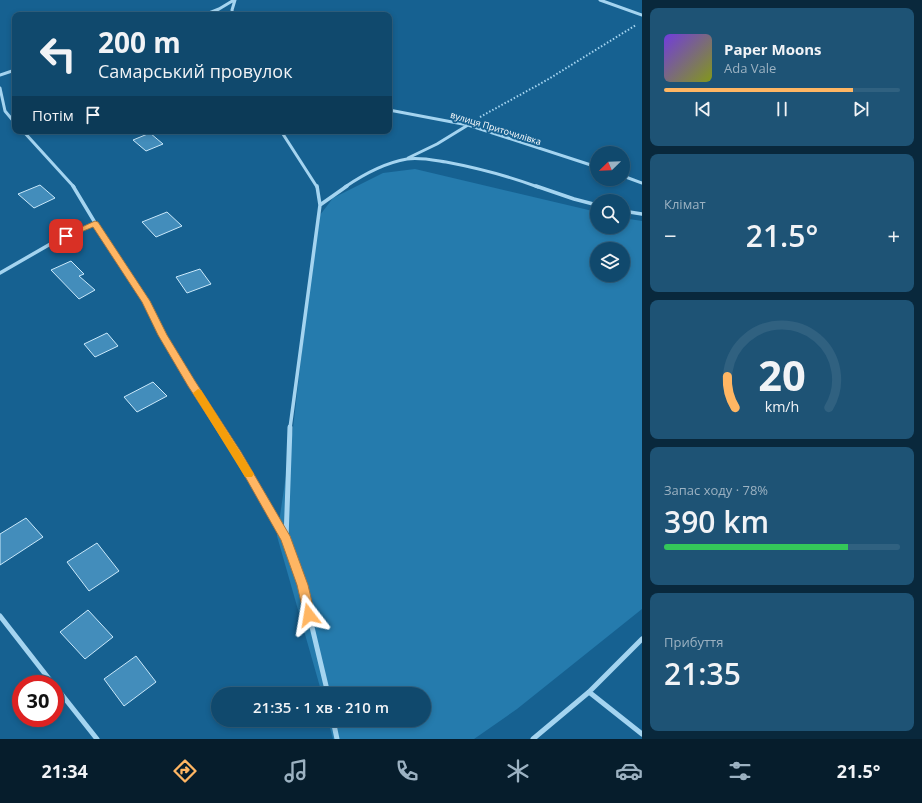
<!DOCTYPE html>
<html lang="uk">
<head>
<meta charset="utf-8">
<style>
  :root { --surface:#10496d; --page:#1e5375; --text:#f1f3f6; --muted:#9cb2c2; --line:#306180; --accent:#ffb663 }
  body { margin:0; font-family:"Open Sans",sans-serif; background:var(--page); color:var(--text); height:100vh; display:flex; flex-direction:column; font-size:15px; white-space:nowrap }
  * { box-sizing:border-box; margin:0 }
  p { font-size:13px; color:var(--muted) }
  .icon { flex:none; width:22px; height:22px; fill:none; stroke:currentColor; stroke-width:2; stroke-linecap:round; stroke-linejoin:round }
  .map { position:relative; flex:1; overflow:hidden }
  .sheet { display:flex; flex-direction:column; gap:8px; padding:8px; background:#09283c; width:280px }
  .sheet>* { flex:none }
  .hud { position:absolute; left:12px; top:12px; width:380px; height:122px; border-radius:8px; box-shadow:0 2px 6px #0003,0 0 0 1px var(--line); background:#10496d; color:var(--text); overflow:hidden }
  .needle { width:26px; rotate:247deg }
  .tools { position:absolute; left:590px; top:146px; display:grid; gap:8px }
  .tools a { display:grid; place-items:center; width:40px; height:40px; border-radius:50%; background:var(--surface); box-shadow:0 2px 6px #0003,0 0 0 1px var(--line); font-size:20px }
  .speed { position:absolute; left:12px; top:675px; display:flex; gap:8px; font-size:20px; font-weight:700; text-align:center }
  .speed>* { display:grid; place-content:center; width:52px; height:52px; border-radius:50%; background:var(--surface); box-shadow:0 2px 6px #0003,0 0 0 1px var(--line); line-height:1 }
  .speed .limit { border:6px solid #d22; background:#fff; color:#111 }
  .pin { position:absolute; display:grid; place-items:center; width:34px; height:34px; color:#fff; margin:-17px; border-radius:8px; box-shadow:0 2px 6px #0006 }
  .me { position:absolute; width:44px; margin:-22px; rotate:346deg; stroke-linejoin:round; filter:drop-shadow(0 0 3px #0008) }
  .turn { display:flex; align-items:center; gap:14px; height:84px; padding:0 20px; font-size:18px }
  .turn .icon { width:52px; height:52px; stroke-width:2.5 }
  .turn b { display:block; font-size:28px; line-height:34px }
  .then { display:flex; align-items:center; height:38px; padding:0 20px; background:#0003; gap:8px; font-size:15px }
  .big { font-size:30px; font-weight:600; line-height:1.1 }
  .sheet .widget { flex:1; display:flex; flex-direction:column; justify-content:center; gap:6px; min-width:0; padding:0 14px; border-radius:8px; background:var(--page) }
  .sheet .dial { align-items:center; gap:0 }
  .dial svg { height:104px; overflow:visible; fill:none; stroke:var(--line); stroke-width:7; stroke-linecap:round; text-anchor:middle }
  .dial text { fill:var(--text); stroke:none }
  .song { display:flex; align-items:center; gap:12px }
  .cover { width:48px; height:48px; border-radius:6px; background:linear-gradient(135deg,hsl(260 70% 55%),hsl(70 70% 35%)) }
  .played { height:4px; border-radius:2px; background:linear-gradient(90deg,var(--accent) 80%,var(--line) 80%) }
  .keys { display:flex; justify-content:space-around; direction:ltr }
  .heat { display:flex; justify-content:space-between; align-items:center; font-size:22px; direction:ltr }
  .charge { height:6px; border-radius:3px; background:linear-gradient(90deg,#34c759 78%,var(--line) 0) }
  .trip { position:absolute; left:211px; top:687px; width:220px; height:40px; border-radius:20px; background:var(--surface); box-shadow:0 2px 6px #0003,0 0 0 1px var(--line); font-weight:600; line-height:40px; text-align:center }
  .dock { display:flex; height:64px; justify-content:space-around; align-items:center; background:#061d2c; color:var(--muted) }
  .dock .icon { width:28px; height:28px }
  .dock .selected { color:var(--accent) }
  .dock b { font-size:18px; color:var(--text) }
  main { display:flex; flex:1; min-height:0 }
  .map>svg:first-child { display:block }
  .green { fill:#257bad; fill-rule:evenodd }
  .building { fill:#438dbb; stroke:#cae9fb }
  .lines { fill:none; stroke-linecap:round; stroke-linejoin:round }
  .path { stroke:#a4d4f0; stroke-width:2; stroke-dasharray:1.5 2; stroke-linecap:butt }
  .minor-far2 { stroke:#a4d4f0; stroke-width:3 }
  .minor-far1 { stroke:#a4d4f0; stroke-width:3.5 }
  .minor { stroke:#a4d4f0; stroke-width:5 }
  .route { fill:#ffb663; stroke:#a67640 }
  .slow { fill:#f59e0b }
  .labels { text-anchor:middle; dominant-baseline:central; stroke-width:4; stroke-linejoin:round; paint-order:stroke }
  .far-street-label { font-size:9px; fill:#fff; stroke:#166191 }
</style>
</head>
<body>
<main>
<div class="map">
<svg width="642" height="739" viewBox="0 0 642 739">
  <rect width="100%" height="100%" fill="#166191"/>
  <path class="green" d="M 415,169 L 597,212 L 597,227 L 623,227 L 623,218 L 642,221 L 642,609 L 517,709 L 474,739 L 333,739 L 328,720 L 424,720 L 424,694 L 322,694 L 277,536 L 293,428 L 312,264 L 320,215 L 333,198 L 383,173 ZM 597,249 L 623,249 L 623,275 L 597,275 Z"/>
  <path class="building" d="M 150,133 L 163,144 L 146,151 L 133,140 Z
    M 40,185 L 55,198 L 34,208 L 18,194 Z
    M 167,212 L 182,226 L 156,237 L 142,222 Z
    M 71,261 L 84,274 L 79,276 L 95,290 L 79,299 L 51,270 Z
    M 200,269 L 211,284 L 187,293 L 176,277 Z
    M 107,333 L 118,346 L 95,357 L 84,344 Z
    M 153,382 L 167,396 L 137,412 L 124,397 Z
    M 26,518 L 43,537 L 0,565 L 0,534 Z
    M 97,543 L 119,571 L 89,591 L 67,562 Z
    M 88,610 L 113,637 L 85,659 L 60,632 Z
    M 136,656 L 156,682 L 124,706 L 104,679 Z"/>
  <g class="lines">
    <path class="path" d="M 480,117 L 547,80 L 636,25"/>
    <path class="minor-far2" d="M 600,0 L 642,15
      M 204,15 L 219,9 L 234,0
      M 233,15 L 232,10 L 235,0
      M 0,75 L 15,70
      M 0,88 L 5,111 L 15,123
      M 389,110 L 468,125 L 597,167
      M 23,131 L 74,187
      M 281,131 L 317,187
      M 408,158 L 437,144 L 468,125
      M 623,176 L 642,183
      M 345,187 C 364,174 384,163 407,159 C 420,157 433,160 446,162 C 478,168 508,176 538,187"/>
    <path class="minor-far1" d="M 73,186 L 118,261 L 146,301 L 162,335 L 220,428
      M 317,186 L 320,205
      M 536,186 L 574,199 L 597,205
      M 623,211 L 642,214
      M 0,273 L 66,235 L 95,224
      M 290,428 L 320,205 L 347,186"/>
    <path class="minor" d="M 220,427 L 238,455 L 286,539 L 302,585 L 328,694
      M 286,539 L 290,427
      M 0,616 L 53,684
      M 55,686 L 97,739
      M 589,692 L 642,734
      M 333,720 L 337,739
      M 533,739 L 589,692 L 642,639"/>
  </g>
  <path class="route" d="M 95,221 L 98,222 L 150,301 L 167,335 L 195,381 L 241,452 L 290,536 L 308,585 L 315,615 L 313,618 L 309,620 L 305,618 L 304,615 L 297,585 L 281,540 L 234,457 L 188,386 L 158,335 L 142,302 L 93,227 L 69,237 L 64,237 L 62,236 Z"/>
  <path class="slow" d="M 198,389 L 201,390 L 252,471 L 254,474 L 252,477 L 245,477 L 193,393 Z"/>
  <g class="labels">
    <g class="far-street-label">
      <text transform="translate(496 128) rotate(17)">вулиця Приточилівка</text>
    </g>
  </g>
</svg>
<div class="tools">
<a><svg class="needle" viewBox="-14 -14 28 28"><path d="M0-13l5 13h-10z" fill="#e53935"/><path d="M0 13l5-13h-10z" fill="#9cb2c2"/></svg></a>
<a><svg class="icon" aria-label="search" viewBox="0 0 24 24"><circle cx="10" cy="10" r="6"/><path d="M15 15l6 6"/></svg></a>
<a><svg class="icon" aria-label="layers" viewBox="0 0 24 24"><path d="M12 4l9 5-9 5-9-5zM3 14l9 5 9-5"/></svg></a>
</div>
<div class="speed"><div class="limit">30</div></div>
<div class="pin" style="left:66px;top:236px;background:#d93025"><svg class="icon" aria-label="arrive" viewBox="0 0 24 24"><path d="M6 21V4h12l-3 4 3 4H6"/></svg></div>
<svg class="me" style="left:309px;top:615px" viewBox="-20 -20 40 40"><path d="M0-17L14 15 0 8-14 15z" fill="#ffb663" stroke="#fff" stroke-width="4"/></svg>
<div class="trip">21:35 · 1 хв · 210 m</div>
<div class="hud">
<div class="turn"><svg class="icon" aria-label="left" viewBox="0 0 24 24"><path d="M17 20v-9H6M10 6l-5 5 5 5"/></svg><div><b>200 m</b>Самарський провулок</div></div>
<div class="then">Потім<svg class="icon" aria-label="arrive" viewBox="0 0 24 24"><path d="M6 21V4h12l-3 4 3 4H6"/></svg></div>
</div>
</div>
<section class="sheet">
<div class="widget">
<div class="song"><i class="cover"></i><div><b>Paper Moons</b><p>Ada Vale</p></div></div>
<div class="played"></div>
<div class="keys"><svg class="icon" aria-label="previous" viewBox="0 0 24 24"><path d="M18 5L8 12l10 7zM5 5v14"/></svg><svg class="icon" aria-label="pause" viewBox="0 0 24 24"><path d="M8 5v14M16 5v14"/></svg><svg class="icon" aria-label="next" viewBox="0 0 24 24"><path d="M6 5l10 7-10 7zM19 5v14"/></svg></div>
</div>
<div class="widget"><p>Клімат</p>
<div class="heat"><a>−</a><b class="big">21.5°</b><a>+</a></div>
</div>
<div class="widget dial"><svg viewBox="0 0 100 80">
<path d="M14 69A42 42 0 1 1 86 69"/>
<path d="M14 69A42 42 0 0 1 8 45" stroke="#ffb663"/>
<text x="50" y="56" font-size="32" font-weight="700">20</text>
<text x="50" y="72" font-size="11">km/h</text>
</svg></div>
<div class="widget"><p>Запас ходу · 78%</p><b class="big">390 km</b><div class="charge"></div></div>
<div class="widget"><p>Прибуття</p><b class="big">21:35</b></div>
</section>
</main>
<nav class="dock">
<b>21:34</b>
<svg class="icon selected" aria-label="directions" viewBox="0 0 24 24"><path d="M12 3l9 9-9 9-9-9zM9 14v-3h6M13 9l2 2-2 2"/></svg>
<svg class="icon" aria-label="music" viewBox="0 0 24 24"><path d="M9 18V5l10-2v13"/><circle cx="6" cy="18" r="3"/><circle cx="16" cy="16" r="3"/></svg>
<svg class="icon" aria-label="phone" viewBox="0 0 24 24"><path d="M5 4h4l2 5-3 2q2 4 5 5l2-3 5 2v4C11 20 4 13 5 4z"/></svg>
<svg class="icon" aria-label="climate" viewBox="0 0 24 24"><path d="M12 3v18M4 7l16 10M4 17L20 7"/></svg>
<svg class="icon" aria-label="car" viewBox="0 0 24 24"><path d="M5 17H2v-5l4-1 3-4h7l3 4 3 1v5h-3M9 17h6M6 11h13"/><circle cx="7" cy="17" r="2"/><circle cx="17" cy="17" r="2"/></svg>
<svg class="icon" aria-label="filters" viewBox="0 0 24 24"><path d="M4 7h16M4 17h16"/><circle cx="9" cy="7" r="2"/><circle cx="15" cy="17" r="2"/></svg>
<b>21.5°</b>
</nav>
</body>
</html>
